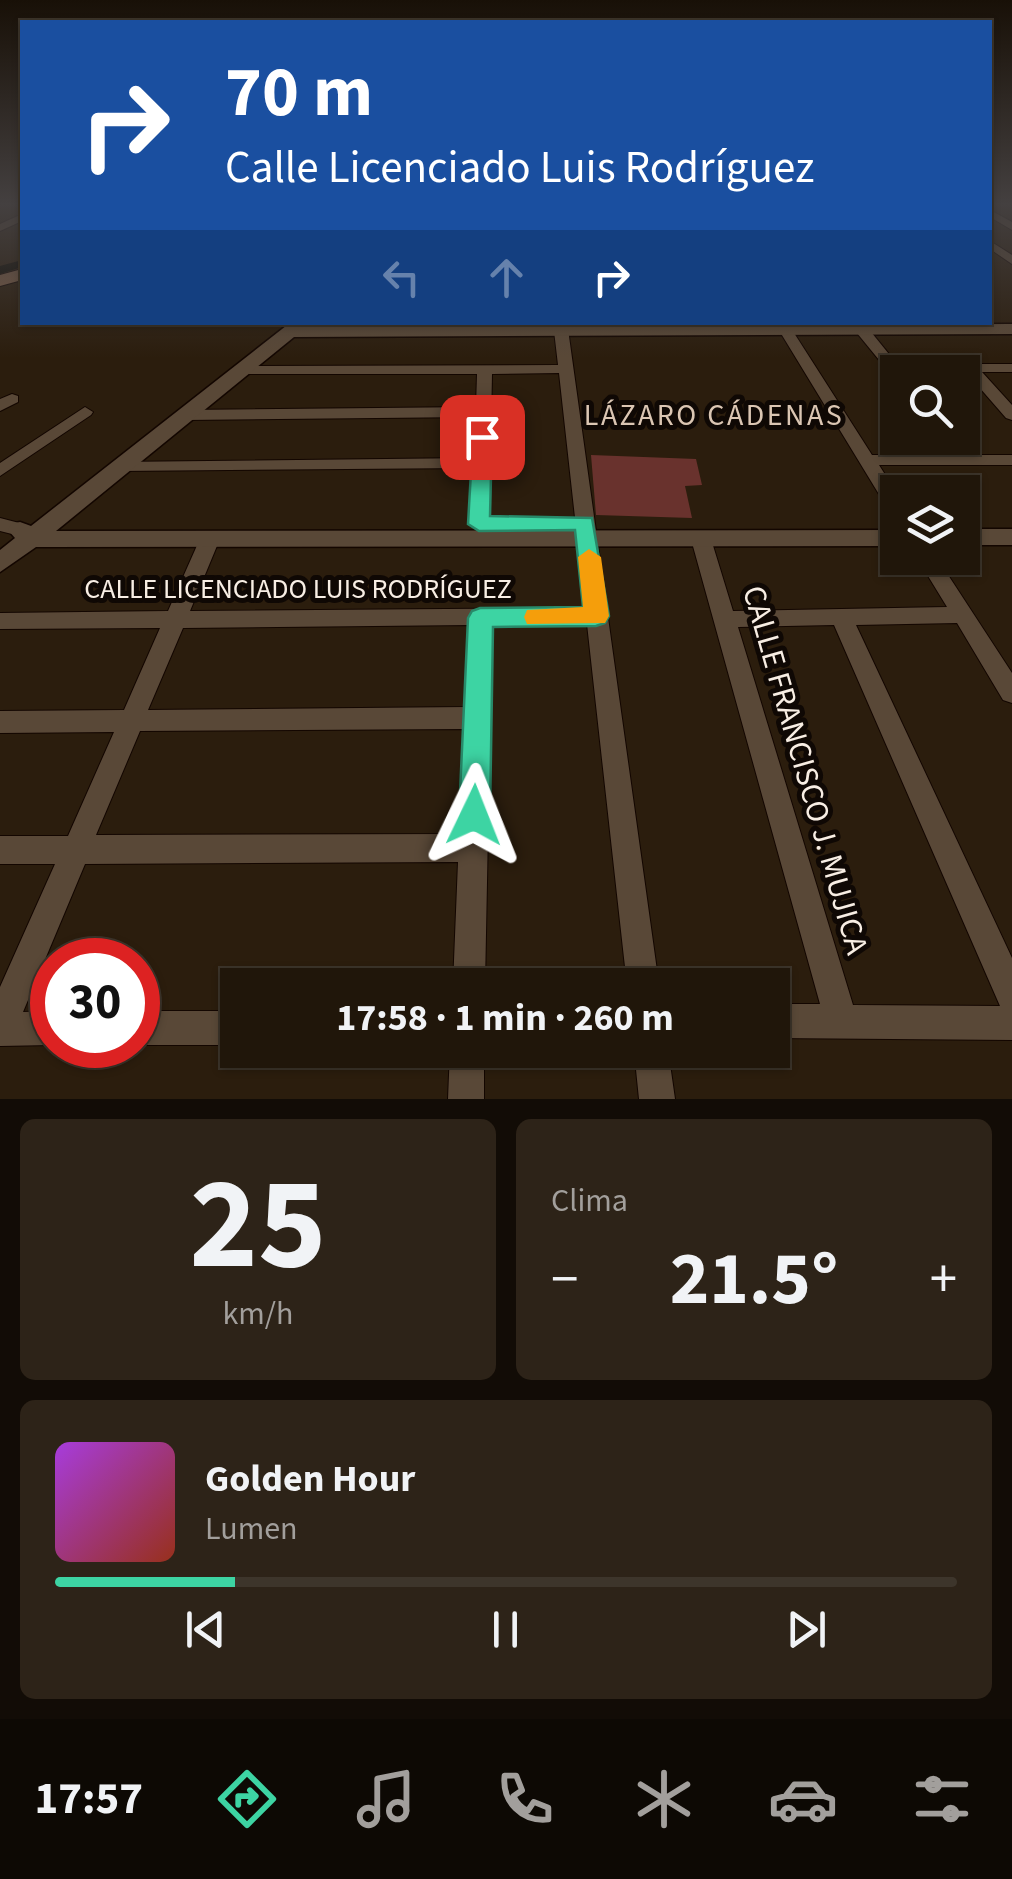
<!DOCTYPE html>
<html lang="es">
<head>
<meta charset="utf-8">
<style>
  :root { --surface:#20160a; --page:#2d2318; --text:#f1f3f6; --muted:#a29f9c; --line:#3d352b; --accent:#3dd4a3 }
  body { margin:0; font-family:"Source Sans 3",sans-serif; background:var(--page); color:var(--text); height:100vh; display:flex; flex-direction:column; font-size:38px; white-space:nowrap }
  * { box-sizing:border-box; margin:0 }
  p { font-size:32px; color:var(--muted) }
  .icon { flex:none; width:55px; height:55px; fill:none; stroke:currentColor; stroke-width:2; stroke-linecap:round; stroke-linejoin:round }
  .map { position:relative; height:1099px; overflow:hidden }
  .sheet { display:flex; flex-direction:column; gap:20px; padding:20px; background:#120c06; flex:1 }
  .sheet>* { flex:none }
  .hud { position:absolute; left:20px; top:20px; width:972px; height:305px; border-radius:0px; box-shadow:0 2px 8px #0004,0 0 0 2px var(--line); background:#1a4fa0; color:#fff; overflow:hidden }
  .controls { position:absolute; left:880px; top:355px; display:grid; gap:20px }
  .controls a { display:grid; place-items:center; width:100px; height:100px; border-radius:0px; background:var(--surface); box-shadow:0 2px 8px #0004,0 0 0 2px var(--line); font-size:50px }
  .speed { position:absolute; left:30px; top:938px; display:flex; gap:20px; font-size:50px; font-weight:700; text-align:center }
  .speed>* { display:grid; place-content:center; width:130px; height:130px; border-radius:50%; background:var(--surface); box-shadow:0 2px 8px #0004,0 0 0 2px var(--line); line-height:1 }
  .speed .limit { border:15px solid #d22; background:#fff; color:#111 }
  .pin { position:absolute; display:grid; place-items:center; width:85px; height:85px; color:#fff; margin:-42px; border-radius:20px; box-shadow:0 5px 15px #0006 }
  .me { position:absolute; width:110px; margin:-55px; rotate:2deg; stroke-linejoin:round; filter:drop-shadow(0 0 8px #0008) }
  .turn { display:flex; align-items:center; gap:35px; height:210px; padding:0 40px; font-size:45px }
  .turn .icon { width:130px; height:130px; stroke-width:2.5 }
  .turn b { display:block; font-size:70px; line-height:85px }
  .lanes { display:flex; align-items:center; height:95px; padding:0 40px; background:#0003; justify-content:center; gap:50px; direction:ltr }
  .lanes .off { opacity:.35 }
  .big { font-size:75px; font-weight:700; line-height:1.1 }
  .sheet .card { flex:1; display:flex; flex-direction:column; justify-content:center; gap:15px; min-width:0; padding:0 35px; border-radius:15px; background:var(--page) }
  .sheet .dial { align-items:center; gap:0 }
  .dial b { font-size:130px; line-height:1 }
  .song { display:flex; align-items:center; gap:30px }
  .cover { width:120px; height:120px; border-radius:15px; background:linear-gradient(135deg,hsl(280 70% 55%),hsl(10 70% 35%)) }
  .played { height:10px; border-radius:5px; background:linear-gradient(90deg,var(--accent) 20%,var(--line) 20%) }
  .keys { display:flex; justify-content:space-around; direction:ltr }
  .heat { display:flex; justify-content:space-between; align-items:center; font-size:55px; direction:ltr }
  .sheet .tiles { flex:1; display:grid; gap:20px; grid-template-columns:1fr 1fr }
  .card:last-child { grid-column:span 2 }
  .trip { position:absolute; left:220px; top:968px; width:570px; height:100px; border-radius:0px; background:var(--surface); box-shadow:0 2px 8px #0004,0 0 0 2px var(--line); font-weight:700; line-height:100px; text-align:center }
  .tab-bar { display:flex; height:160px; justify-content:space-around; align-items:center; background:#0d0904; color:var(--muted) }
  .tab-bar .icon { width:70px; height:70px }
  .tab-bar .on { color:var(--accent) }
  .tab-bar b { font-size:45px; color:var(--text) }
  .map>svg:first-child { display:block }
  .green { fill:#69322d }
  .lines { fill:none; stroke-linecap:round; stroke-linejoin:round }
  .canal { fill:#0a0800; fill-rule:evenodd }
  .minor-casing { stroke:#130600; stroke-width:2 }
  .tertiary-casing { stroke:#130600; stroke-width:3 }
  .secondary-casing { stroke:#130600; stroke-width:2 }
  .minor { fill:#594837; fill-rule:evenodd }
  .tertiary { fill:#594837; fill-rule:evenodd }
  .secondary { fill:#7a5b45; fill-rule:evenodd }
  .route { fill:#3dd4a3; stroke:#288a6a; stroke-width:2.5 }
  .slow { fill:#f59e0b }
  .labels { text-anchor:middle; dominant-baseline:central; stroke-width:10; stroke-linejoin:round; paint-order:stroke }
  .street-label { font-size:28px; fill:#f8eee4; stroke:#0f0804 }
  .neighbourhood-label { font-size:30px; letter-spacing:2.5px; fill:#dbc6b3; stroke:#0f0804 }
  .near-street-label { font-size:32px; fill:#f8eee4; stroke:#0f0804 }
</style>
</head>
<body>
<div class="map">
<svg width="1012" height="1099" viewBox="0 0 1012 1099">
  <rect width="100%" height="100%" fill="#2b1d0d"/>
  <path class="green" d="M 591,455 L 696,459 L 702,485 L 685,486 L 692,518 L 596,515 Z"/>
  <g class="lines">
    <path class="canal" d="M 22,260 L 22,267 L 0,274 L 0,266 Z"/>
    <g class="minor-casing">
      <path id="minor" d="M 990,210 L 1012,222 L 1012,230 L 990,217 Z
        M 22,214 L 22,221 L 0,231 L 0,224 Z
        M 990,241 L 1012,255 L 1012,264 L 990,249 Z
        M 553,322 L 567,322 L 659,985 L 627,985 L 587,624 L 492,625 L 485,985 L 453,985 L 458,862 L 85,864 L 23,1012 L 52,1011 L 52,1045 L 0,1046 L 0,987 L 55,864 L 0,864 L 0,836 L 68,836 L 114,732 L 0,733 L 0,711 L 124,710 L 160,628 L 0,629 L 0,613 L 168,611 L 199,541 L 209,534 L 219,541 L 190,611 L 585,608 L 559,373 L 492,374 L 489,524 L 479,530 L 469,524 L 472,468 L 121,471 L 112,466 L 115,462 L 473,458 L 475,417 L 185,420 L 177,415 L 185,410 L 476,407 L 477,374 L 242,374 L 235,370 L 242,366 L 558,365 ZM 470,625 L 466,707 L 148,710 L 183,628 ZM 465,729 L 460,834 L 96,835 L 140,731 Z
        M 774,322 L 787,322 L 872,455 L 952,455 L 939,438 L 955,438 L 970,455 L 1012,455 L 1012,465 L 879,465 L 898,495 L 898,516 L 891,514 Z
        M 857,327 L 867,327 L 897,364 L 1012,364 L 1012,372 L 982,372 L 1012,405 L 1012,420 L 1006,418 L 966,372 L 898,372 L 898,378 L 893,377 L 857,333 Z
        M 12,394 L 18,396 L 18,402 L 0,411 L 0,399 Z
        M 85,407 L 93,412 L 91,415 L 0,476 L 0,463 Z
        M 0,518 L 27,525 L 30,530 L 20,536 L 0,531 Z
        M 701,532 L 711,539 L 733,611 L 947,607 L 917,558 L 937,558 L 1012,673 L 1012,703 L 1003,700 L 957,623 L 856,625 L 1012,958 L 1012,1040 L 772,1038 L 772,1004 L 820,1004 L 691,539 ZM 834,625 L 1000,1006 L 853,1005 L 738,627 Z
        M 138,1011 L 238,1011 L 238,1045 L 138,1045 Z
        M 450,1050 L 484,1050 L 484,1099 L 448,1099 Z
        M 634,1050 L 668,1050 L 675,1099 L 639,1099 Z"/>
    </g>
    <g class="tertiary-casing">
      <path id="tertiary" d="M 291,322 L 309,322 L 307,327 L 1012,324 L 1012,334 L 294,337 L 56,531 L 898,530 L 898,546 L 36,547 L 0,572 L 0,550 L 15,538 L 8,530 L 11,524 L 20,522 L 31,526 Z
        M 962,529 L 1012,529 L 1012,545 L 962,545 Z"/>
    </g>
    <g class="secondary-casing">
      <path id="secondary" d="M 22,269 L 22,280 L 0,286 L 0,275 Z"/>
    </g>
    <use href="#minor" class="minor"/>
    <use href="#tertiary" class="tertiary"/>
    <use href="#secondary" class="secondary"/>
  </g>
  <linearGradient id="sky" x2="0" y2="1"><stop stop-color="#181007"/><stop offset="0.57" stop-color="#444040"/><stop offset="1" stop-color="#444040" stop-opacity="0"/></linearGradient>
  <rect width="1012" height="358" fill="url(#sky)"/>
  <path class="route" d="M 482,431 L 492,437 L 490,516 L 592,518 L 609,616 L 605,623 L 596,626 L 493,627 L 490,815 L 486,826 L 474,830 L 463,826 L 459,815 L 468,618 L 472,611 L 480,608 L 583,607 L 575,530 L 479,531 L 468,524 L 473,437 Z"/>
  <path class="slow" d="M 589,549 L 601,557 L 609,616 L 605,623 L 527,624 L 524,617 L 527,610 L 583,607 L 578,557 Z"/>
  <g class="labels">
    <g class="street-label">
      <text x="298" y="589">CALLE LICENCIADO LUIS RODRÍGUEZ</text>
    </g>
    <g class="neighbourhood-label">
      <text x="714" y="415">LÁZARO CÁDENAS</text>
    </g>
    <g class="near-street-label">
      <text transform="translate(805 770) rotate(74)">CALLE FRANCISCO J. MUJICA</text>
    </g>
  </g>
</svg>
<div class="controls">
<a><svg class="icon" aria-label="search" viewBox="0 0 24 24"><circle cx="10" cy="10" r="6"/><path d="M15 15l6 6"/></svg></a>
<a><svg class="icon" aria-label="layers" viewBox="0 0 24 24"><path d="M12 4l9 5-9 5-9-5zM3 14l9 5 9-5"/></svg></a>
</div>
<div class="speed"><div class="limit">30</div></div>
<div class="pin" style="left:482px;top:437px;background:#d93025"><svg class="icon" aria-label="arrive" viewBox="0 0 24 24"><path d="M6 21V4h12l-3 4 3 4H6"/></svg></div>
<svg class="me" style="left:474px;top:815px" viewBox="-20 -20 40 40"><path d="M0-17L14 15 0 8-14 15z" fill="#3dd4a3" stroke="#fff" stroke-width="4"/></svg>
<div class="trip">17:58 · 1 min · 260 m</div>
<div class="hud">
<div class="turn"><svg class="icon" aria-label="right" viewBox="0 0 24 24"><path d="M7 20v-9h11M14 6l5 5-5 5"/></svg><div><b>70 m</b>Calle Licenciado Luis Rodríguez</div></div>
<div class="lanes"><svg class="icon off" aria-label="left" viewBox="0 0 24 24"><path d="M17 20v-9H6M10 6l-5 5 5 5"/></svg><svg class="icon off" aria-label="ahead" viewBox="0 0 24 24"><path d="M12 20V5M6 11l6-6 6 6"/></svg><svg class="icon" aria-label="right" viewBox="0 0 24 24"><path d="M7 20v-9h11M14 6l5 5-5 5"/></svg></div>
</div>
</div>
<section class="sheet">
<div class="tiles">
<div class="card dial"><b>25</b><p>km/h</p></div>
<div class="card"><p>Clima</p>
<div class="heat"><a>−</a><b class="big">21.5°</b><a>+</a></div>
</div>
<div class="card">
<div class="song"><i class="cover"></i><div><b>Golden Hour</b><p>Lumen</p></div></div>
<div class="played"></div>
<div class="keys"><svg class="icon" aria-label="previous" viewBox="0 0 24 24"><path d="M18 5L8 12l10 7zM5 5v14"/></svg><svg class="icon" aria-label="pause" viewBox="0 0 24 24"><path d="M8 5v14M16 5v14"/></svg><svg class="icon" aria-label="next" viewBox="0 0 24 24"><path d="M6 5l10 7-10 7zM19 5v14"/></svg></div>
</div>
</div>
</section>
<nav class="tab-bar">
<b>17:57</b>
<svg class="icon on" aria-label="directions" viewBox="0 0 24 24"><path d="M12 3l9 9-9 9-9-9zM9 14v-3h6M13 9l2 2-2 2"/></svg>
<svg class="icon" aria-label="music" viewBox="0 0 24 24"><path d="M9 18V5l10-2v13"/><circle cx="6" cy="18" r="3"/><circle cx="16" cy="16" r="3"/></svg>
<svg class="icon" aria-label="phone" viewBox="0 0 24 24"><path d="M5 4h4l2 5-3 2q2 4 5 5l2-3 5 2v4C11 20 4 13 5 4z"/></svg>
<svg class="icon" aria-label="climate" viewBox="0 0 24 24"><path d="M12 3v18M4 7l16 10M4 17L20 7"/></svg>
<svg class="icon" aria-label="car" viewBox="0 0 24 24"><path d="M5 17H2v-5l4-1 3-4h7l3 4 3 1v5h-3M9 17h6M6 11h13"/><circle cx="7" cy="17" r="2"/><circle cx="17" cy="17" r="2"/></svg>
<svg class="icon" aria-label="filters" viewBox="0 0 24 24"><path d="M4 7h16M4 17h16"/><circle cx="9" cy="7" r="2"/><circle cx="15" cy="17" r="2"/></svg>
</nav>
</body>
</html>
